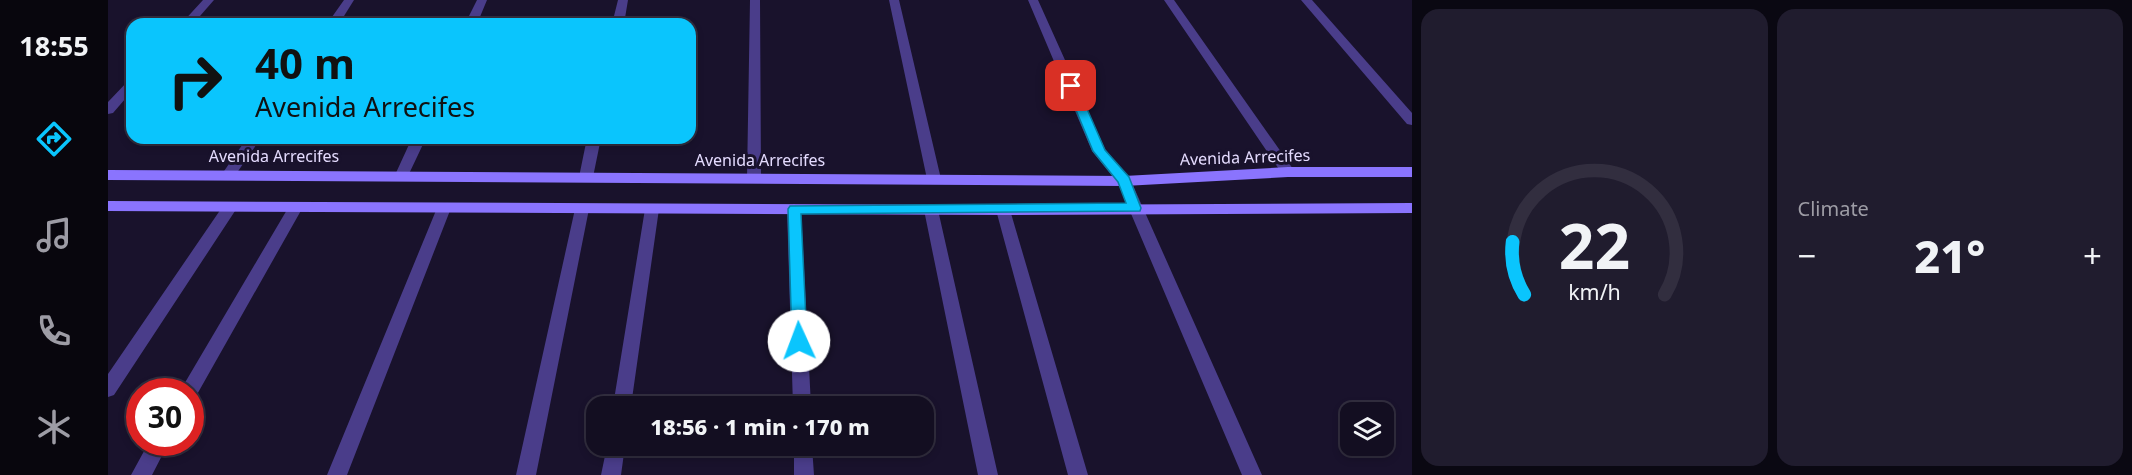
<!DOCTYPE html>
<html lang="en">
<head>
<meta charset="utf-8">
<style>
  :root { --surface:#130e21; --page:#201c2e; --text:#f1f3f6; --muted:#9d9ca5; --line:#322e3f; --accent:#0ac5fd }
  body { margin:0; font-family:"Noto Sans",sans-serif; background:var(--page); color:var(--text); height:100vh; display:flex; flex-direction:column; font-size:22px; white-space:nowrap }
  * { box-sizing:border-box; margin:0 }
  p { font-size:20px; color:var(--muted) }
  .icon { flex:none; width:33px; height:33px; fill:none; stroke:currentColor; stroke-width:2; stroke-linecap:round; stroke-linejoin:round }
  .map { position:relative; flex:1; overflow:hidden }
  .sheet { display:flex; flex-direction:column; gap:9px; padding:9px; background:#0a0812; width:720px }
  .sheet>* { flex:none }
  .hud { position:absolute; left:18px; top:18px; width:570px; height:126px; border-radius:18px; box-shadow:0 3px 9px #0003,0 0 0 2px var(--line); background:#0ac5fd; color:#111; overflow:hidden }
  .tools { position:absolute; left:1232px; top:402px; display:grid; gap:12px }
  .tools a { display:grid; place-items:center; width:54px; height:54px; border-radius:12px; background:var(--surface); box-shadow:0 3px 9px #0003,0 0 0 2px var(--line); font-size:30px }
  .speed { position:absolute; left:18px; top:378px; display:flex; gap:12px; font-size:30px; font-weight:700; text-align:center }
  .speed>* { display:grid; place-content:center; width:78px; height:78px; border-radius:50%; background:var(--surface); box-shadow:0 3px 9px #0003,0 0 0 2px var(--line); line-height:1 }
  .speed .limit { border:9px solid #d22; background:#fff; color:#111 }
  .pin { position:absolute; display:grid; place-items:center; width:51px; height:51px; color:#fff; margin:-26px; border-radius:12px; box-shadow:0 3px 9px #0006 }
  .me { position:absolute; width:66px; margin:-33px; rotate:358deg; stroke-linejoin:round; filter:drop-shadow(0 0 4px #0008) }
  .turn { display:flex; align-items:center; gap:21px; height:126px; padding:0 30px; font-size:27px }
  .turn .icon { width:78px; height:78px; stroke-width:2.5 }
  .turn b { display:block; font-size:42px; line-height:51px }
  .big { font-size:45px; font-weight:800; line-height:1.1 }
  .sheet .card { flex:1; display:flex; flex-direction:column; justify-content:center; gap:9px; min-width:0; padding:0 21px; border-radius:18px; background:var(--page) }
  .sheet .dial { align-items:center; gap:0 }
  .dial svg { height:156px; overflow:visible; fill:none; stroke:var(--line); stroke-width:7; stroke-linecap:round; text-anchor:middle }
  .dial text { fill:var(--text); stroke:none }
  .heat { display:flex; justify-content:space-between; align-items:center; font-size:33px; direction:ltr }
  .sheet .tiles { flex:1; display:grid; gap:9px; grid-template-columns:repeat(2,1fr) }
  .trip { position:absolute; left:478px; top:396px; width:348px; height:60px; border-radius:18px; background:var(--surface); box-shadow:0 3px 9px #0003,0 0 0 2px var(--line); font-weight:800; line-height:60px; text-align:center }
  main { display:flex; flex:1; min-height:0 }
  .tabs { display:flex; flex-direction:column; width:108px; justify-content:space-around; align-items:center; background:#08060d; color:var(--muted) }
  .tabs .icon { width:42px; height:42px }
  .tabs .selected { color:var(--accent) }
  .tabs b { font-size:27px; color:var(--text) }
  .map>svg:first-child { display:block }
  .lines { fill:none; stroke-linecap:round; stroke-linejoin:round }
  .minor { fill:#4a3d8a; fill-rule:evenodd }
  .secondary { fill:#8a74fe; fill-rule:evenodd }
  .route { fill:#0ac5fd; stroke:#0680a4; stroke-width:1.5 }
  .labels { text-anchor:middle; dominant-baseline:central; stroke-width:6; stroke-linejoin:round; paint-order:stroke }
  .street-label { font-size:16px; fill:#e5dcff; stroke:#19122c }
</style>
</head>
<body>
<main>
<nav class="tabs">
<b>18:55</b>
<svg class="icon selected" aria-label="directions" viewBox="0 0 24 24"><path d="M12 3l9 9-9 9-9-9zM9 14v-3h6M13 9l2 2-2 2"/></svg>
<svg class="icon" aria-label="music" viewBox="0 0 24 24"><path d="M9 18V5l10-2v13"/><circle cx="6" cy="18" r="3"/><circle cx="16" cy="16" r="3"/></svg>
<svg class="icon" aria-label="phone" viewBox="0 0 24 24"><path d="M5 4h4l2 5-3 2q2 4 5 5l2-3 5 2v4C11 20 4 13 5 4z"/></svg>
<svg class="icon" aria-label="climate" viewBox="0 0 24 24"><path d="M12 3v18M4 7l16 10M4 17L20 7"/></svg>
</nav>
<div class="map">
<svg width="1304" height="475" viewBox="0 0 1304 475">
  <rect width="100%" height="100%" fill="#19122c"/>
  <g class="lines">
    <path class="minor" d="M 95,0 L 106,0 L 85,24 L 73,24 Z
      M 236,0 L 246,0 L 231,24 L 219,24 Z
      M 369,0 L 379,0 L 369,24 L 357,24 Z
      M 510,0 L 520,0 L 516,24 L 504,24 Z
      M 642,0 L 652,0 L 653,178 L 646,183 L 639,178 Z
      M 781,0 L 791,0 L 833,179 L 826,184 L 819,179 Z
      M 920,0 L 930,0 L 997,149 L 1023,181 L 1154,475 L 1134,475 L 1010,183 L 984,151 Z
      M 1056,0 L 1066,0 L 1185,169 L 1187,172 L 1185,175 L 1175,175 Z
      M 1193,0 L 1204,0 L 1304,113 L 1304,125 L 1299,124 Z
      M 24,80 L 24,91 L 5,113 L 0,114 L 0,102 L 20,81 Z
      M 139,138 L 153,138 L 126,177 L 116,177 L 114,174 Z
      M 304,138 L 318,138 L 299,178 L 289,178 L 287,175 Z
      M 479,138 L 493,138 L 485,177 L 478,182 L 471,177 Z
      M 122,202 L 127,203 L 129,207 L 127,211 L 6,395 L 0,397 L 0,374 L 117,203 Z
      M 188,202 L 195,207 L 87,398 L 82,399 L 82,392 L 72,392 L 75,386 L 183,203 Z
      M 336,203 L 343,208 L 239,475 L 219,475 L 329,208 Z
      M 474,204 L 481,209 L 428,475 L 408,475 L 467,209 Z
      M 544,204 L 551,209 L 523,406 L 505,406 L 537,209 Z
      M 686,204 L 693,209 L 703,406 L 685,406 L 679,209 Z
      M 823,205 L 830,210 L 890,475 L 870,475 L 816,210 Z
      M 895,205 L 902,210 L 980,475 L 960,475 L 888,210 Z
      M 41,442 L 61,442 L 44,475 L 23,475 Z
      M 499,446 L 517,446 L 513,475 L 493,475 Z
      M 686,446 L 704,446 L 706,475 L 686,475 Z"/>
    <path class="secondary" d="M 1180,167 L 1304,167 L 1304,177 L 1180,177 L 1016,186 L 0,180 L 0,170 L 1016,176 Z
      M 0,201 L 895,205 L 1304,203 L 1304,213 L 895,215 L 0,211 Z"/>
  </g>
  <path class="route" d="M 963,83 L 969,86 L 997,150 L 1021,177 L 1033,208 L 1032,211 L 693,214 L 699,341 L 697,345 L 691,347 L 686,345 L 684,341 L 680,209 L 682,206 L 1018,203 L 1010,182 L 985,151 L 958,86 Z"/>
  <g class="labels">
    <g class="street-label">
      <text x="166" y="156">Avenida Arrecifes</text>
      <text transform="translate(1137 157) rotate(-2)">Avenida Arrecifes</text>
      <text x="652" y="160">Avenida Arrecifes</text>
    </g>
  </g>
</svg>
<div class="tools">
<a><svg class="icon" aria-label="layers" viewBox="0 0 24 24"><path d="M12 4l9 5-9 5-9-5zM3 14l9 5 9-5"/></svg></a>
</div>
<div class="speed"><div class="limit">30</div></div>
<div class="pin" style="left:963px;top:86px;background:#d93025"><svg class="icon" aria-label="arrive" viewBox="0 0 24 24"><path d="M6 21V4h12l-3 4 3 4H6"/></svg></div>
<svg class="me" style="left:691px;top:341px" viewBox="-20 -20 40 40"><circle r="19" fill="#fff"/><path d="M0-13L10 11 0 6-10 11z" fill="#0ac5fd"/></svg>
<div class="trip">18:56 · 1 min · 170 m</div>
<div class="hud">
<div class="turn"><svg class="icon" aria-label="right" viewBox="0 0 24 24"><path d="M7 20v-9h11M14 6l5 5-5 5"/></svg><div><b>40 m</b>Avenida Arrecifes</div></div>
</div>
</div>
<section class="sheet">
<div class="tiles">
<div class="card dial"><svg viewBox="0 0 100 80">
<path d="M14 69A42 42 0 1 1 86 69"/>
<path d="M14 69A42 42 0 0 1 8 42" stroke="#0ac5fd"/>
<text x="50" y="56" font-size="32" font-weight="700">22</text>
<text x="50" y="72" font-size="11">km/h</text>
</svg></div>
<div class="card"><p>Climate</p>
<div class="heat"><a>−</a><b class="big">21°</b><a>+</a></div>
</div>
</div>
</section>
</main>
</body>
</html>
